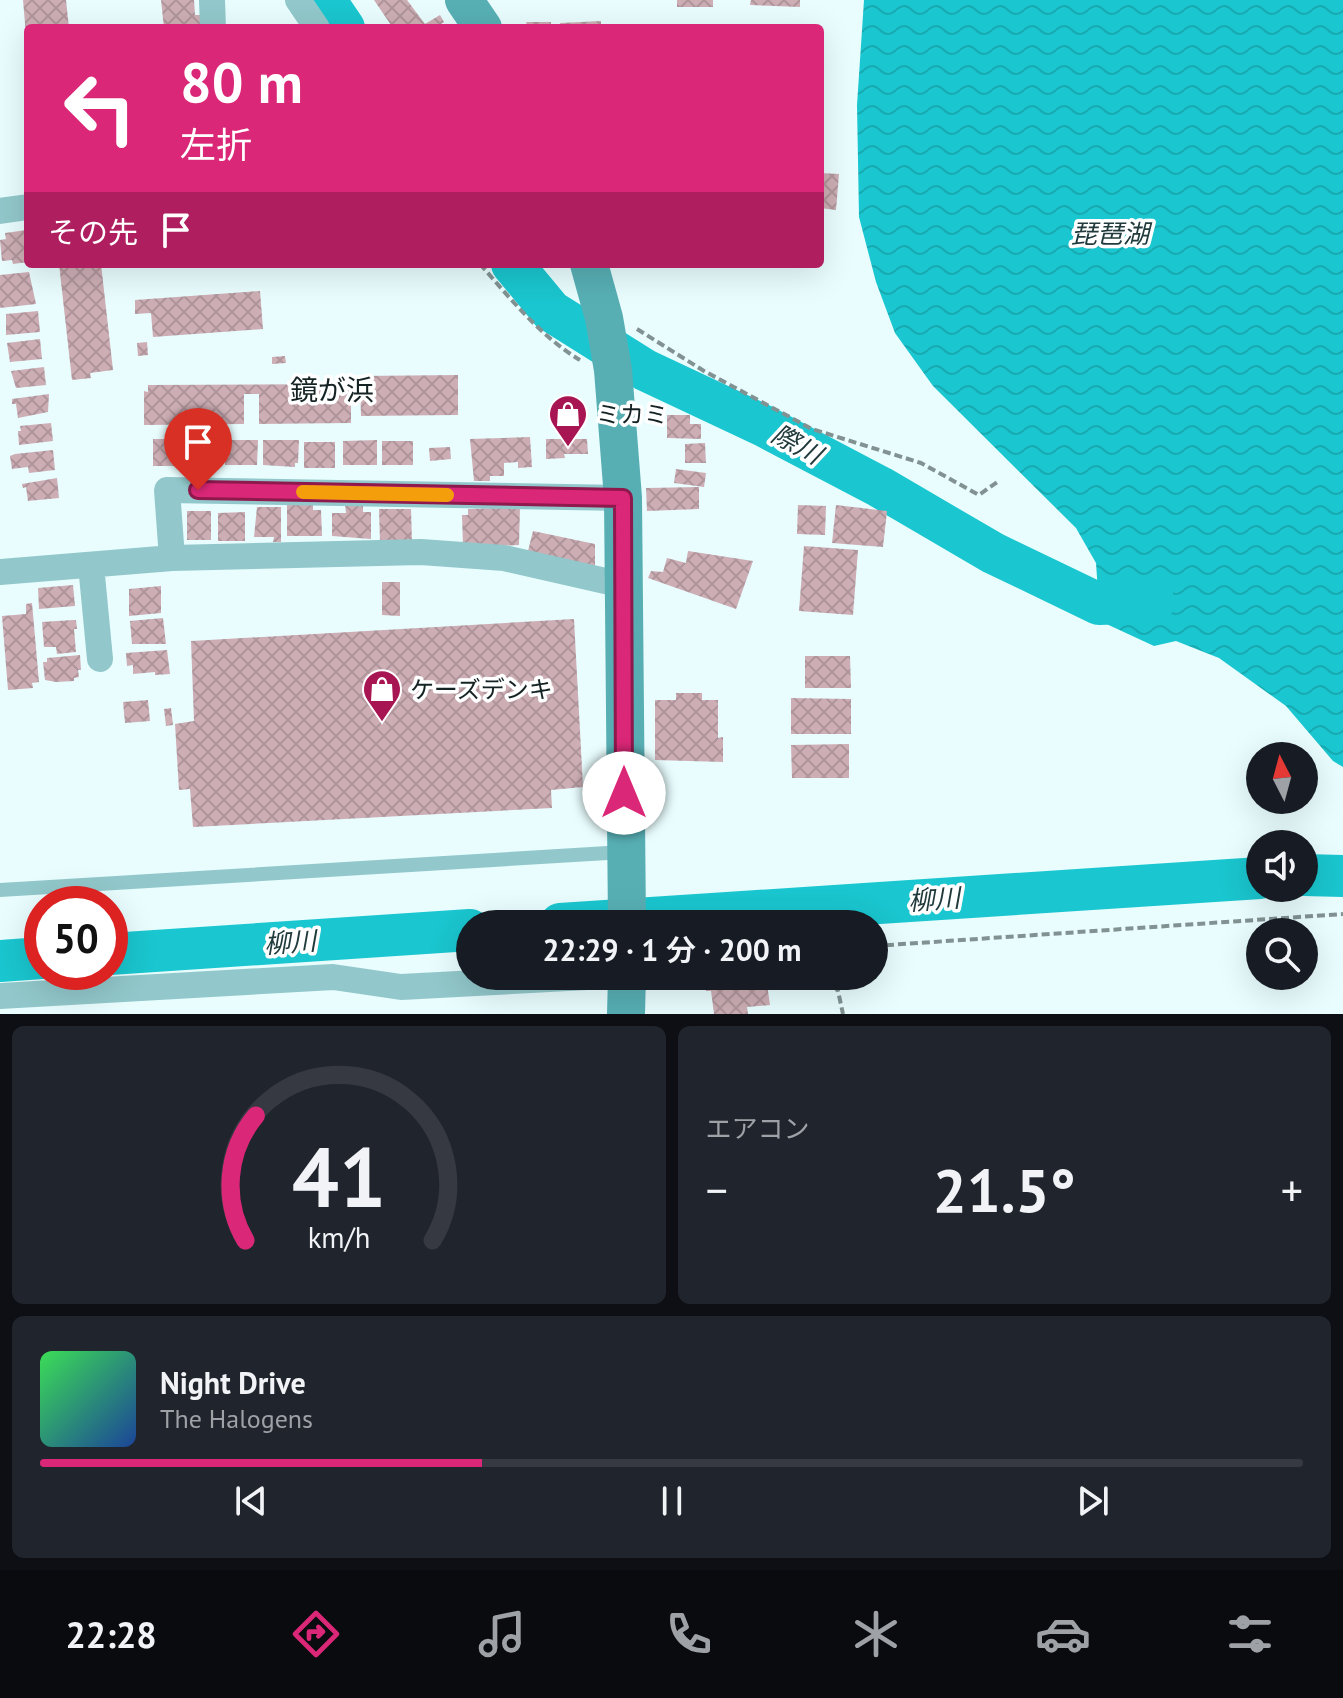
<!DOCTYPE html>
<html lang="ja">
<head>
<meta charset="utf-8">
<style>
  :root { --surface:#171b24; --page:#20242c; --text:#f1f3f6; --muted:#9ea1a6; --line:#363941; --accent:#db2777 }
  body { margin:0; font-family:"PT Sans","Noto Sans JP",sans-serif; background:var(--page); color:var(--text); height:100vh; display:flex; flex-direction:column; font-size:30px; white-space:nowrap }
  * { box-sizing:border-box; margin:0 }
  p { font-size:26px; color:var(--muted) }
  .icon { flex:none; width:44px; height:44px; fill:none; stroke:currentColor; stroke-width:2; stroke-linecap:round; stroke-linejoin:round }
  .map { position:relative; height:1014px; overflow:hidden }
  .details { display:flex; flex-direction:column; gap:12px; padding:12px; background:#0d0f14; flex:1 }
  .details>* { flex:none }
  .guide { position:absolute; left:24px; top:24px; width:800px; height:244px; border-radius:8px; box-shadow:0 8px 32px #0002; background:#db2777; color:#fff; overflow:hidden }
  .needle { width:52px; rotate:354deg }
  .buttons { position:absolute; left:1246px; top:742px; display:grid; gap:16px }
  .buttons a { display:grid; place-items:center; width:72px; height:72px; border-radius:50%; background:var(--surface); box-shadow:0 8px 32px #0002; font-size:40px }
  .speed { position:absolute; left:24px; top:886px; display:flex; gap:16px; font-size:40px; font-weight:700; text-align:center }
  .speed>* { display:grid; place-content:center; width:104px; height:104px; border-radius:50%; background:var(--surface); box-shadow:0 8px 32px #0002; line-height:1 }
  .speed .limit { border:12px solid #d22; background:#fff; color:#111 }
  .pin { position:absolute; display:grid; place-items:center; width:68px; height:68px; color:#fff; margin:-82px -34px; border-radius:50% 50% 50% 0; rotate:-45deg; box-shadow:0 0 8px #0007 }
  .pin .icon { rotate:45deg }
  .me { position:absolute; width:88px; margin:-44px; rotate:0deg; stroke-linejoin:round; filter:drop-shadow(0 0 6px #0008) }
  .turn { display:flex; align-items:center; gap:28px; height:168px; padding:0 24px; font-size:36px }
  .turn .icon { width:104px; height:104px; stroke-width:2.5 }
  .turn b { display:block; font-size:56px; line-height:68px }
  .then { display:flex; align-items:center; height:76px; padding:0 24px; background:#0003; gap:16px; font-size:30px }
  .big { font-size:60px; font-weight:600; line-height:1.1 }
  .details .tile { flex:1; display:flex; flex-direction:column; justify-content:center; gap:12px; min-width:0; padding:0 28px; border-radius:12px; background:var(--page) }
  .details .dial { align-items:center; gap:0 }
  .dial svg { height:208px; overflow:visible; fill:none; stroke:var(--line); stroke-width:7; stroke-linecap:round; text-anchor:middle }
  .dial text { fill:var(--text); stroke:none }
  .song { display:flex; align-items:center; gap:24px }
  .cover { width:96px; height:96px; border-radius:12px; background:linear-gradient(135deg,hsl(130 70% 55%),hsl(220 70% 35%)) }
  .played { height:8px; border-radius:4px; background:linear-gradient(90deg,var(--accent) 35%,var(--line) 35%) }
  .keys { display:flex; justify-content:space-around; direction:ltr }
  .heat { display:flex; justify-content:space-between; align-items:center; font-size:44px; direction:ltr }
  .details .tiles { flex:1; display:grid; gap:12px; grid-template-columns:1fr 1fr }
  .tile:last-child { grid-column:span 2 }
  .trip { position:absolute; left:456px; top:910px; width:432px; height:80px; border-radius:40px; background:var(--surface); box-shadow:0 8px 32px #0002; font-weight:600; line-height:80px; text-align:center }
  .tabs { display:flex; height:128px; justify-content:space-around; align-items:center; background:#090b0e; color:var(--muted) }
  .tabs .icon { width:56px; height:56px }
  .tabs .on { color:var(--accent) }
  .tabs b { font-size:36px; color:var(--text) }
  .map>svg:first-child { display:block }
  .water { fill:url(#water-waves) }
  .lines { fill:none; stroke-linecap:round; stroke-linejoin:round }
  .river { stroke:#1ac6cf; stroke-width:42 }
  .building { fill:url(#building-cross-hatch) }
  .path { stroke:#829293; stroke-width:4; stroke-dasharray:8 4; stroke-linecap:butt }
  .service { stroke:#92c8cb; stroke-width:14 }
  .minor { stroke:#92c8cb; stroke-width:26 }
  .secondary { stroke:#57afb4; stroke-width:38 }
  .route-casing { stroke:#8e194d; stroke-width:20 }
  .route { stroke:#db2777; stroke-width:14 }
  .slow { stroke:#f59e0b; stroke-width:14 }
  .labels { text-anchor:middle; dominant-baseline:central; stroke-width:7; stroke-linejoin:round; paint-order:stroke }
  .poi-label { font-size:24px; fill:#152223; stroke:#fff; text-anchor:start }
  .water-label { font-size:26px; font-style:italic; fill:#213a3c; stroke:#fff }
  .quarter-label { font-size:28px; fill:#152223; stroke:#fff }
</style>
</head>
<body>
<div class="map">
<svg width="1343" height="1014" viewBox="0 0 1343 1014">
  <defs>
    <pattern id="water-waves" width="16" height="10" patternUnits="userSpaceOnUse" patternTransform="scale(2)"><rect width="16" height="10" fill="#1ac6cf"/><path d="M0 5q4-4 8 0t8 0" fill="none" stroke="#17aab1"/></pattern>
    <pattern id="building-cross-hatch" width="8" height="8" patternUnits="userSpaceOnUse" patternTransform="scale(2)"><rect width="8" height="8" fill="#cdaeb5"/><path d="M0 0l8 8M0 8l8-8" fill="none" stroke="#af959b"/></pattern>
  </defs>
  <rect width="100%" height="100%" fill="#e9fdfe"/>
  <path class="water" d="M 864,0 L 1343,0 L 1343,767 L 1333,761 L 1286,706 L 1219,658 L 1176,641 L 1154,646 L 1100,621 L 1096,563 L 1076,528 L 933,386 L 895,333 L 876,282 L 859,217 L 857,105 Z"/>
  <g class="lines">
    <path class="river" d="M 325,0 L 344,28
      M 512,264 L 551,311 L 645,370 L 764,426 L 880,487 L 993,553 L 1099,604 L 1154,602
      M 1304,875 L 1343,876
      M 560,924 L 1260,878
      M 110,954 L 470,930
      M 0,961 L 42,958"/>
  </g>
  <path class="building" d="M 23,0 L 66,0 L 69,28 L 28,28 L 28,35 L 26,35 Z
    M 161,0 L 194,0 L 195,15 L 200,15 L 201,27 L 164,28 Z
    M 374,0 L 407,0 L 425,24 L 440,15 L 444,22 L 435,28 L 393,28 Z
    M 677,0 L 713,0 L 713,7 L 677,7 Z
    M 751,0 L 800,0 L 800,7 L 750,5 Z
    M 601,21 L 601,28 L 561,28 L 560,23 Z
    M 526,22 L 551,22 L 551,28 L 528,28 Z
    M 820,173 L 839,174 L 836,210 L 820,208 Z
    M 27,230 L 28,262 L 13,264 L 12,260 L 2,261 L 0,240 L 6,239 L 5,233 Z
    M 59,264 L 101,264 L 113,370 L 90,373 L 91,378 L 72,380 Z
    M 29,272 L 36,304 L 0,308 L 0,275 Z
    M 260,291 L 263,329 L 153,337 L 151,313 L 135,314 L 135,300 Z
    M 38,311 L 40,332 L 6,335 L 6,314 Z
    M 40,339 L 42,359 L 10,362 L 7,343 Z
    M 147,342 L 148,355 L 138,356 L 137,343 Z
    M 285,356 L 286,363 L 272,364 L 272,357 Z
    M 44,367 L 46,385 L 16,388 L 11,371 Z
    M 458,375 L 458,415 L 361,416 L 360,376 Z
    M 351,384 L 351,423 L 259,424 L 259,394 L 244,394 L 244,424 L 144,425 L 144,391 L 148,392 L 148,385 Z
    M 49,394 L 48,412 L 18,418 L 16,404 L 12,404 L 12,399 Z
    M 667,415 L 690,415 L 690,424 L 701,424 L 701,439 L 667,438 Z
    M 51,423 L 53,441 L 19,445 L 18,431 L 21,431 L 20,426 Z
    M 530,437 L 532,467 L 518,468 L 518,462 L 504,463 L 504,476 L 490,476 L 490,481 L 474,481 L 470,439 Z
    M 153,439 L 181,439 L 181,466 L 153,466 Z
    M 187,439 L 220,439 L 220,465 L 187,465 Z
    M 546,439 L 587,439 L 588,454 L 564,454 L 565,458 L 546,459 Z
    M 226,440 L 258,440 L 257,465 L 225,465 Z
    M 263,440 L 299,440 L 298,463 L 295,463 L 295,467 L 263,465 Z
    M 377,440 L 377,465 L 343,465 L 343,441 Z
    M 382,441 L 413,441 L 413,465 L 382,465 Z
    M 304,442 L 335,442 L 335,468 L 304,468 Z
    M 705,443 L 706,463 L 685,463 L 685,444 Z
    M 450,447 L 451,459 L 430,461 L 429,448 Z
    M 53,450 L 55,470 L 29,473 L 28,467 L 12,469 L 10,456 L 15,454 Z
    M 676,469 L 706,473 L 704,487 L 674,483 Z
    M 57,478 L 59,498 L 28,501 L 26,487 L 23,488 L 22,484 Z
    M 699,487 L 699,509 L 647,511 L 646,488 Z
    M 287,504 L 313,504 L 313,510 L 321,510 L 322,536 L 287,536 Z
    M 345,505 L 363,505 L 363,512 L 371,512 L 371,539 L 332,536 L 332,513 L 346,513 Z
    M 798,505 L 826,506 L 825,535 L 797,534 Z
    M 836,505 L 887,511 L 883,547 L 832,543 Z
    M 257,507 L 281,507 L 281,542 L 273,542 L 274,537 L 254,537 Z
    M 520,507 L 519,545 L 463,547 L 462,515 L 468,515 L 468,509 Z
    M 379,509 L 411,509 L 412,542 L 380,542 Z
    M 187,511 L 211,511 L 211,540 L 187,540 Z
    M 245,512 L 245,541 L 218,541 L 218,513 Z
    M 533,531 L 595,544 L 595,571 L 527,555 Z
    M 804,546 L 858,550 L 853,615 L 799,611 Z
    M 688,551 L 753,561 L 736,609 L 648,578 L 651,571 L 663,572 L 667,558 L 686,563 Z
    M 382,582 L 400,582 L 400,616 L 382,615 Z
    M 73,585 L 75,606 L 39,609 L 38,588 Z
    M 161,586 L 161,613 L 129,616 L 129,589 Z
    M 32,603 L 39,682 L 32,683 L 33,688 L 8,690 L 2,616 L 26,614 L 26,604 Z
    M 163,618 L 166,644 L 132,644 L 130,621 Z
    M 574,619 L 583,787 L 551,790 L 552,808 L 193,827 L 190,789 L 179,790 L 175,724 L 194,721 L 191,641 Z
    M 73,620 L 76,620 L 77,629 L 74,629 L 76,652 L 57,654 L 56,647 L 44,647 L 42,622 Z
    M 167,650 L 170,674 L 155,675 L 155,672 L 133,674 L 133,665 L 127,666 L 126,653 Z
    M 80,655 L 81,670 L 78,670 L 79,677 L 74,678 L 74,681 L 56,682 L 45,680 L 43,662 L 47,662 L 47,658 Z
    M 805,656 L 850,656 L 851,688 L 805,688 Z
    M 676,693 L 702,693 L 702,700 L 718,700 L 718,738 L 723,737 L 723,762 L 655,760 L 655,700 L 676,700 Z
    M 791,698 L 851,699 L 851,734 L 791,734 Z
    M 148,700 L 150,721 L 125,723 L 123,702 Z
    M 171,708 L 173,725 L 166,726 L 164,709 Z
    M 849,744 L 849,778 L 792,778 L 791,745 Z
    M 705,976 L 743,976 L 745,986 L 767,984 L 770,1005 L 747,1007 L 748,1014 L 714,1014 L 711,991 L 706,991 Z"/>
  <g class="lines">
    <path class="path" d="M 480,264 C 510,298 541,337 580,360
      M 637,329 L 704,371 L 812,429 L 921,463 L 979,495 L 1000,480
      M 874,946 L 1343,914
      M 826,976 L 838,991 L 843,1014"/>
    <path class="service" d="M 0,890 L 624,852"/>
    <path class="minor" d="M 212,0 L 213,28
      M 298,0 L 317,28
      M 0,211 L 28,207
      M 172,558 L 167,490 L 623,498
      M 91,565 L 100,659
      M 0,572 L 172,558 L 421,552 L 504,558 L 623,585
      M 0,996 L 333,977 L 401,987 L 606,976"/>
    <path class="secondary" d="M 464,0 L 483,28
      M 589,264 L 604,318 L 613,370 L 623,498 L 627,924
      M 626,1014 L 627,976"/>
  </g>
  <g class="lines">
    <g class="route-casing">
      <path id="route" d="M 198,490 L 623,498 L 624,793"/>
    </g>
    <use href="#route" class="route"/>
    <path class="slow" d="M 303,492 L 447,495"/>
  </g>
  <defs>
    <g id="shop-pin" transform="scale(2)"><path d="M0 17L-7.5 6A9.5 9.5 0 1 1 7.5 6Z" fill="#a71552" stroke="#fff"/><path d="M-5-2.5h2.3a2.7 3.5 0 0 1 5.4 0H5L5.5 6h-11ZM-1.5-2.5h3a1.5 2.3 0 0 0-3 0Z" fill="#fff"/></g>
  </defs>
  <g fill-rule="evenodd">
    <use href="#shop-pin" x="568" y="414"/>
    <use href="#shop-pin" x="382" y="689"/>
  </g>
  <g class="labels">
    <g class="poi-label">
      <text x="596" y="414">ミカミ</text>
      <text x="410" y="689">ケーズデンキ</text>
    </g>
    <g class="water-label">
      <text x="1110" y="233">琵琶湖</text>
      <text transform="translate(797 444) rotate(29)">際川</text>
      <text transform="translate(934 899) rotate(-4)">柳川</text>
      <text transform="translate(290 942) rotate(-4)">柳川</text>
    </g>
    <g class="quarter-label">
      <text x="332" y="389">鏡が浜</text>
    </g>
  </g>
</svg>
<div class="buttons">
<a><svg class="needle" viewBox="-14 -14 28 28"><path d="M0-13l5 13h-10z" fill="#e53935"/><path d="M0 13l5-13h-10z" fill="#9ea1a6"/></svg></a>
<a><svg class="icon" aria-label="sound" viewBox="0 0 24 24"><path d="M4 9h4l5-4v14l-5-4H4zM17 9q2 3 0 6"/></svg></a>
<a><svg class="icon" aria-label="search" viewBox="0 0 24 24"><circle cx="10" cy="10" r="6"/><path d="M15 15l6 6"/></svg></a>
</div>
<div class="speed"><div class="limit">50</div></div>
<div class="pin" style="left:198px;top:490px;background:#d93025"><svg class="icon" aria-label="arrive" viewBox="0 0 24 24"><path d="M6 21V4h12l-3 4 3 4H6"/></svg></div>
<svg class="me" style="left:624px;top:793px" viewBox="-20 -20 40 40"><circle r="19" fill="#fff"/><path d="M0-13L10 11 0 6-10 11z" fill="#db2777"/></svg>
<div class="trip">22:29 · 1 分 · 200 m</div>
<div class="guide">
<div class="turn"><svg class="icon" aria-label="left" viewBox="0 0 24 24"><path d="M17 20v-9H6M10 6l-5 5 5 5"/></svg><div><b>80 m</b>左折</div></div>
<div class="then">その先<svg class="icon" aria-label="arrive" viewBox="0 0 24 24"><path d="M6 21V4h12l-3 4 3 4H6"/></svg></div>
</div>
</div>
<section class="details">
<div class="tiles">
<div class="tile dial"><svg viewBox="0 0 100 80">
<path d="M14 69A42 42 0 1 1 86 69"/>
<path d="M14 69A42 42 0 0 1 18 21" stroke="#db2777"/>
<text x="50" y="56" font-size="32" font-weight="700">41</text>
<text x="50" y="72" font-size="11">km/h</text>
</svg></div>
<div class="tile"><p>エアコン</p>
<div class="heat"><a>−</a><b class="big">21.5°</b><a>+</a></div>
</div>
<div class="tile">
<div class="song"><i class="cover"></i><div><b>Night Drive</b><p>The Halogens</p></div></div>
<div class="played"></div>
<div class="keys"><svg class="icon" aria-label="previous" viewBox="0 0 24 24"><path d="M18 5L8 12l10 7zM5 5v14"/></svg><svg class="icon" aria-label="pause" viewBox="0 0 24 24"><path d="M8 5v14M16 5v14"/></svg><svg class="icon" aria-label="next" viewBox="0 0 24 24"><path d="M6 5l10 7-10 7zM19 5v14"/></svg></div>
</div>
</div>
</section>
<nav class="tabs">
<b>22:28</b>
<svg class="icon on" aria-label="directions" viewBox="0 0 24 24"><path d="M12 3l9 9-9 9-9-9zM9 14v-3h6M13 9l2 2-2 2"/></svg>
<svg class="icon" aria-label="music" viewBox="0 0 24 24"><path d="M9 18V5l10-2v13"/><circle cx="6" cy="18" r="3"/><circle cx="16" cy="16" r="3"/></svg>
<svg class="icon" aria-label="phone" viewBox="0 0 24 24"><path d="M5 4h4l2 5-3 2q2 4 5 5l2-3 5 2v4C11 20 4 13 5 4z"/></svg>
<svg class="icon" aria-label="climate" viewBox="0 0 24 24"><path d="M12 3v18M4 7l16 10M4 17L20 7"/></svg>
<svg class="icon" aria-label="car" viewBox="0 0 24 24"><path d="M5 17H2v-5l4-1 3-4h7l3 4 3 1v5h-3M9 17h6M6 11h13"/><circle cx="7" cy="17" r="2"/><circle cx="17" cy="17" r="2"/></svg>
<svg class="icon" aria-label="filters" viewBox="0 0 24 24"><path d="M4 7h16M4 17h16"/><circle cx="9" cy="7" r="2"/><circle cx="15" cy="17" r="2"/></svg>
</nav>
</body>
</html>
